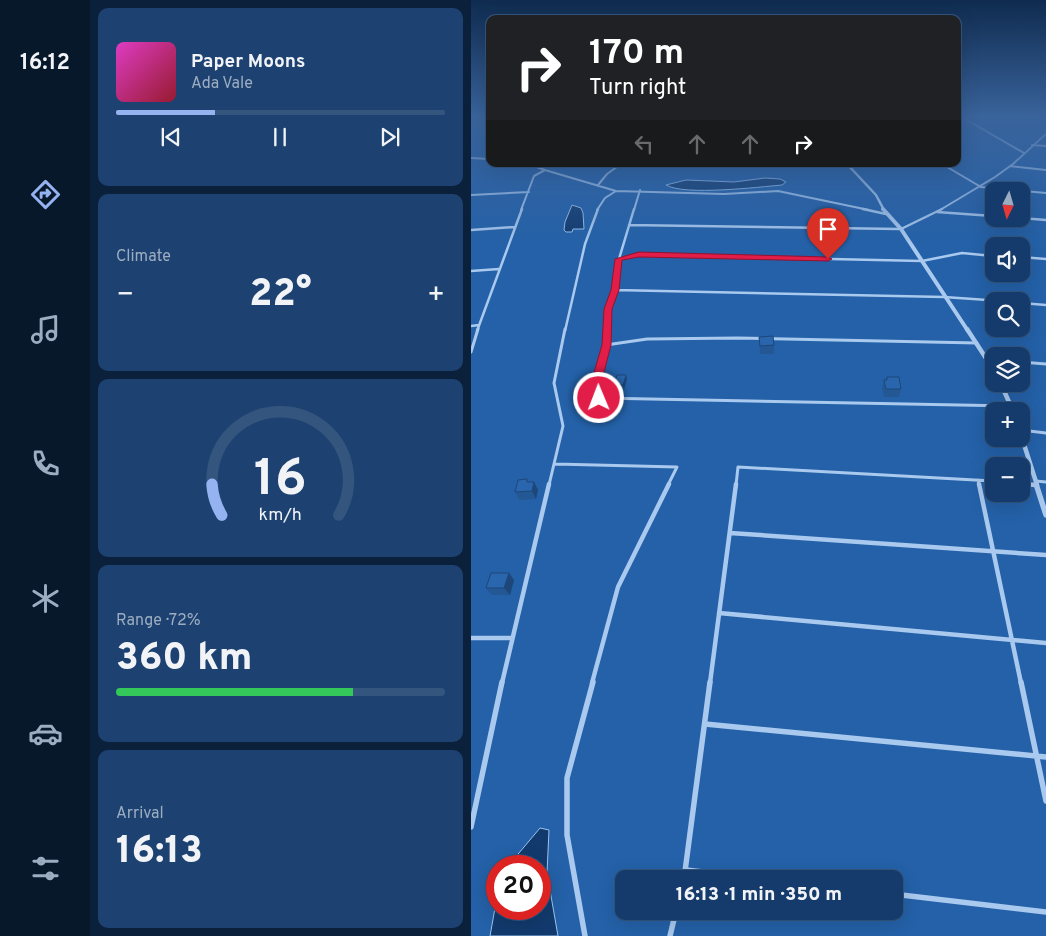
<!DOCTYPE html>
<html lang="en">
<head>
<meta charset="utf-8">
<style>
  :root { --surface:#143b6b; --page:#1d4271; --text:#f1f3f6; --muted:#9dadc1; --line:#33557e; --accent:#95b2f1 }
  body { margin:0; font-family:Overpass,sans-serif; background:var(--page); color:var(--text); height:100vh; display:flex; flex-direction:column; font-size:19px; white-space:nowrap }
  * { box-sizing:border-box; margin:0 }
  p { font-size:16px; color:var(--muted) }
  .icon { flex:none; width:28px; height:28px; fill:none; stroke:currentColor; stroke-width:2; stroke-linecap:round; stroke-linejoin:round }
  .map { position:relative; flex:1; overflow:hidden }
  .drawer { display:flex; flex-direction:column; gap:8px; padding:8px; background:#0b203b; width:381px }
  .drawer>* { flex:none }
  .top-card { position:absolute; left:15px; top:15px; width:475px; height:152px; border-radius:10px; box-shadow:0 5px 20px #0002,0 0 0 1px var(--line); background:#202124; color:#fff; overflow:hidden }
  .needle { width:32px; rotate:185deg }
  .tools { position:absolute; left:514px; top:182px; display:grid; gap:10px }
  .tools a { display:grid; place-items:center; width:45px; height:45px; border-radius:10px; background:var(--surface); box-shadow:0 5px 20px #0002,0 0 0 1px var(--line); font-size:25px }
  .speed { position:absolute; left:15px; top:855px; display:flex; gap:10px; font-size:25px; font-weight:700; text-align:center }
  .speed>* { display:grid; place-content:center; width:65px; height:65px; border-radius:50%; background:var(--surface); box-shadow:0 5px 20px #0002,0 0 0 1px var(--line); line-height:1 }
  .speed .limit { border:8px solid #d22; background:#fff; color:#111 }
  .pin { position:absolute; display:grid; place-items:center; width:42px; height:42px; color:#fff; margin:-51px -21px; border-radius:50% 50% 50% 0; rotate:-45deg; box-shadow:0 0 5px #0007 }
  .pin .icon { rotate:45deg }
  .me { position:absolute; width:55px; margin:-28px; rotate:359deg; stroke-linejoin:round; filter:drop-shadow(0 0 4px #0008) }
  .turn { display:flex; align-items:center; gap:18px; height:105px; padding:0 20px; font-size:22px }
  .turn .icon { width:65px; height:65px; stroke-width:2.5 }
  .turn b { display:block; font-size:35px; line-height:42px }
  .lanes { display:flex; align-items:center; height:48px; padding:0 20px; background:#0003; justify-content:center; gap:25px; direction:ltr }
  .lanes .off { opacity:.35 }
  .big { font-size:38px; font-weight:800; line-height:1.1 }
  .drawer .tile { flex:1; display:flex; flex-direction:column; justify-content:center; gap:8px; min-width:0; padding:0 18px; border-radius:10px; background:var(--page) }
  .drawer .dial { align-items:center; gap:0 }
  .dial svg { height:130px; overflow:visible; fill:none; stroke:var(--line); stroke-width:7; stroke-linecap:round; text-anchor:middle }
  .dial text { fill:var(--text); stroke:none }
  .song { display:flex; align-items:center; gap:15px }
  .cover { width:60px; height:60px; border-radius:8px; background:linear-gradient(135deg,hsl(310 70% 55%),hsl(350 70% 35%)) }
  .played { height:5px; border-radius:2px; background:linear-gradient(90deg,var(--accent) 30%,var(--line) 30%) }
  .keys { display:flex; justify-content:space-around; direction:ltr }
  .heat { display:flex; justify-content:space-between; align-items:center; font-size:28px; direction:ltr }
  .charge { height:8px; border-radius:4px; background:linear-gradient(90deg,#34c759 72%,var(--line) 0) }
  .trip { position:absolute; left:144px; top:870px; width:288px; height:50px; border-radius:10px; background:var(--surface); box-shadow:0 5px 20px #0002,0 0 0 1px var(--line); font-weight:800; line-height:50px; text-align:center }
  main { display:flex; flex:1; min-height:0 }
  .tab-bar { display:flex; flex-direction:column; width:90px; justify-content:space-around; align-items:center; background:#08182b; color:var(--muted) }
  .tab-bar .icon { width:35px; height:35px }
  .tab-bar .current { color:var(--accent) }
  .tab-bar b { font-size:22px; color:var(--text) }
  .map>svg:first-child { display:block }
  .green { fill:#2461a8; fill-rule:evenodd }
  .water { fill:#123a6d; stroke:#9cc4f0 }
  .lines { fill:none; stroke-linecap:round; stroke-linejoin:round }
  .service-far4 { stroke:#a9c9ee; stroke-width:2 }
  .service-far3 { stroke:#a9c9ee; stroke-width:2.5 }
  .service-far2 { stroke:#a9c9ee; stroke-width:3 }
  .service-far1 { stroke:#a9c9ee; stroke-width:4.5 }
  .service { stroke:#a9c9ee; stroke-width:5.5 }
  .minor-far3 { stroke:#a9c9ee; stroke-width:2.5 }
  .minor-far2 { stroke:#a9c9ee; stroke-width:4 }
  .minor-far1 { stroke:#a9c9ee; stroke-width:4.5 }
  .minor { stroke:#a9c9ee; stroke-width:5.5 }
  .wall { fill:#245895 }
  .shaded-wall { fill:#1d4779 }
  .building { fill:#2a66ad; stroke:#1d4779 }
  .route { fill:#e11d48; stroke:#92132f }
</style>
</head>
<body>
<main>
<nav class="tab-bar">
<b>16:12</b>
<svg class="icon current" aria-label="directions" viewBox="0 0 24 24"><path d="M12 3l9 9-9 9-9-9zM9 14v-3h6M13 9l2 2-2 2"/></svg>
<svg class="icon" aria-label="music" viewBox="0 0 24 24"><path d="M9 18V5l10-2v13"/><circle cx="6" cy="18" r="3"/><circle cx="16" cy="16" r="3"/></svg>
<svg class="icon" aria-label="phone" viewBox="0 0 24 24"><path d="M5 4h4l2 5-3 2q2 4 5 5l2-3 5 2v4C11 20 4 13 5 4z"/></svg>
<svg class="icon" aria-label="climate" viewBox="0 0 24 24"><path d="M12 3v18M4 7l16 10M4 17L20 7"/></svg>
<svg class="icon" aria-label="car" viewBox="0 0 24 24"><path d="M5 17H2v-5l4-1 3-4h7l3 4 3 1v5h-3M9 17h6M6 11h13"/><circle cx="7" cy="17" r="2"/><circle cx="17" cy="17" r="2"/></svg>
<svg class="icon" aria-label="filters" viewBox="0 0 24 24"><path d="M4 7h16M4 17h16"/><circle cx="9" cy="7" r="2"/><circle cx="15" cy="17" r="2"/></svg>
</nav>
<section class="drawer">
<div class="tile">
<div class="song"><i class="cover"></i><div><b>Paper Moons</b><p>Ada Vale</p></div></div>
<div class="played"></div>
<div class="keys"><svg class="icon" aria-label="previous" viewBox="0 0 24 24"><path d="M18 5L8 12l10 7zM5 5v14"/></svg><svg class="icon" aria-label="pause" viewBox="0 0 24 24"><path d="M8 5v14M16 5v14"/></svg><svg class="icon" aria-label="next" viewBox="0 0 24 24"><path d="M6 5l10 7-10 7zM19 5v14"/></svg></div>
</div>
<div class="tile"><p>Climate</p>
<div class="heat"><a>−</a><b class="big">22°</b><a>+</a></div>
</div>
<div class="tile dial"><svg viewBox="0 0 100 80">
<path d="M14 69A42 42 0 1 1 86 69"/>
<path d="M14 69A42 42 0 0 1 8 50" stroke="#95b2f1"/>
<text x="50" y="56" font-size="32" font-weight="700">16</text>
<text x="50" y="72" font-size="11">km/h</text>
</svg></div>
<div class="tile"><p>Range · 72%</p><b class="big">360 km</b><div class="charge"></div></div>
<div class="tile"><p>Arrival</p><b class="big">16:13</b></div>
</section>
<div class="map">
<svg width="575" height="936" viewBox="0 0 575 936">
  <rect width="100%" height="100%" fill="#1b4f8f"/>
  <path class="green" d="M 0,116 L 19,116 L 19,164 L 486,164 L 486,116 L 575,116 L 575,936 L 0,936 ZM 522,191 L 550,191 L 550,219 L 522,219 ZM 522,246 L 550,246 L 550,274 L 522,274 ZM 522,301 L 550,301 L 550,329 L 522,329 ZM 522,356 L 550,356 L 550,384 L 522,384 ZM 522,411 L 550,411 L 550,439 L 522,439 ZM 522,466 L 550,466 L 550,494 L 522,494 ZM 26,866 L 69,866 L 69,909 L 26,909 ZM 152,879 L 422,879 L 422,911 L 152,911 Z"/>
  <path class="water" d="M 294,178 L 309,179 L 315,182 L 311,185 C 288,187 213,196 195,185 L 215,180 L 263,182 Z
    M 101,205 L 110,208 L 112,213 L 113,229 L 102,229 L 101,232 L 95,232 L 93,230 L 94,222 Z
    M 69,828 L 78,830 L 76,873 L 87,936 L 19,936 L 26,897 L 26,909 L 69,909 L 69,866 L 37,866 Z"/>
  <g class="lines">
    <path class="service-far4" d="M 489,116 L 553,153
      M 561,145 L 575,146
      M 0,158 L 19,159
      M 50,164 L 63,166
      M 63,164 L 63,166 L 74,170 L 145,191 L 253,194 L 307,191 L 398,210
      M 471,164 L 510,187 L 575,193
      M 539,166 L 575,170
      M 127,185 L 136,174 L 150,164
      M 0,195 L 58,192
      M 50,210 L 63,176 L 74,170
      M 126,210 L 134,198 L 145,191
      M 163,210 L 169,190
      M 469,210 L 524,177 L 542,164 L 575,134"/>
    <path class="service-far3" d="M 392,209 L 415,214
      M 466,212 L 522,216
      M 550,218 L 575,220
      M 158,225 L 428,229
      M 430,229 L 471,209
      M 0,230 L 44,227
      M 550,257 L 575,259
      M 148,259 L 168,255 L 451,261 L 491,253 L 522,256
      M 0,271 L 28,269
      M 144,290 L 473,297 L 531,301
      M 550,303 L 575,305
      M 0,326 L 8,325
      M 6,331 L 51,209
      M 94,331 L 114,244 L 127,209
      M 136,331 L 137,309 L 144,290 L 148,259 L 163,209"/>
    <path class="service-far2" d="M 136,329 L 135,345 L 127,376 L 128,398 L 541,406
      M 135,345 L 176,339 L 267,338 L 506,343
      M 0,352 L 7,329
      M 550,362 L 575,364
      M 550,430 L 575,433
      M 84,464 L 206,467 L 197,485
      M 507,480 L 508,485
      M 565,481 L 575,482
      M 550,484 L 563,485
      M 78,485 L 92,426 L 83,383 L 94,329
      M 265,485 L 267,467 L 522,481"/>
    <path class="service-far1" d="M 508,484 L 550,683
      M 550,484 L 565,485
      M 259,533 L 575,555
      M 248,613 L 575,643
      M 0,638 L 40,638
      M 31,683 L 78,484
      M 121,683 L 147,587 L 198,484
      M 239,683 L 265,484"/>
    <path class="service" d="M 550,682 L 575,801
      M 234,724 L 575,757
      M 0,827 L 31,682
      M 215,870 L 293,879
      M 213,879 L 239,682
      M 422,894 L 575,912
      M 114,936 L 96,835 L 96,778 L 122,682
      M 199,936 L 205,911"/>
    <path class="minor-far3" d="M 376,164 L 405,195 L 413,210"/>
    <path class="minor-far2" d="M 412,209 L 430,229 L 497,331"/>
    <path class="minor-far1" d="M 496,329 L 522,369
      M 530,384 L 542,411
      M 550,435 L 566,485"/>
    <path class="minor" d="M 565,484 L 575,515"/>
  </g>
  <path class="wall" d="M 288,337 L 303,345 L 303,354 L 289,354 Z
    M 155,375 L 156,379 L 153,389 L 144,389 L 143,385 Z
    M 416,377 L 430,389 L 428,397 L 413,397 L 411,388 L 413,380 L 415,380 Z
    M 63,482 L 67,490 L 65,499 L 48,500 L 44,492 Z
    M 43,580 L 39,595 L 21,595 L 15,588 Z"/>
  <path class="shaded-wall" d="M 155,375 L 156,379 L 153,389 L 152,385 Z
    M 63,482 L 67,490 L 65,499 L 61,491 Z
    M 38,573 L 43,580 L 39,595 L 33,588 Z"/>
  <path class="building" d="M 302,336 L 303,345 L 289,346 L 288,337 Z
    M 146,375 L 155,375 L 152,385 L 143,385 Z
    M 416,377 L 428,377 L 430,389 L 415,389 L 413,380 L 416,380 Z
    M 56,479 L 56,482 L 63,482 L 61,491 L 44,492 L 47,480 Z
    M 20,573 L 38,573 L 33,588 L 15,588 Z"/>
  <linearGradient id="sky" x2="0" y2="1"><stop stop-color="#0f2b4f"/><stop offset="0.47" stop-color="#39639b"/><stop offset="1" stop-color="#39639b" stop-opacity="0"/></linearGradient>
  <rect width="575" height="247" fill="url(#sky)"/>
  <path class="route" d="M 168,252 L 357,257 L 361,259 L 357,261 L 168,257 L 151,260 L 148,290 L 141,309 L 140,345 L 132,376 L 133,398 L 128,402 L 123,398 L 122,376 L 131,345 L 133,309 L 140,290 L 144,259 Z"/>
</svg>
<div class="tools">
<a><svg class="needle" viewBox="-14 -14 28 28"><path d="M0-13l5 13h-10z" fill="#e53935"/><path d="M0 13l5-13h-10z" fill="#9dadc1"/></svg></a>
<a><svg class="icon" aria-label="sound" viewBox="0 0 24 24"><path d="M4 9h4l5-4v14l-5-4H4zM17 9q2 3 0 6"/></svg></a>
<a><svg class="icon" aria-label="search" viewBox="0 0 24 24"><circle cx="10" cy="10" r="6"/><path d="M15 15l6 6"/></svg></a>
<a><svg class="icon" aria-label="layers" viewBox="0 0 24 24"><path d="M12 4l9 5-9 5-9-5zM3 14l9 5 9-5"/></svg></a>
<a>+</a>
<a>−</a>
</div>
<div class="speed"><div class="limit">20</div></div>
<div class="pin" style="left:357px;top:259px;background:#d93025"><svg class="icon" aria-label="arrive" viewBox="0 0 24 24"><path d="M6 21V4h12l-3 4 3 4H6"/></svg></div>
<svg class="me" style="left:128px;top:398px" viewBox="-20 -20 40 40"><circle r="17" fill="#e11d48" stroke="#fff" stroke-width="3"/><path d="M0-11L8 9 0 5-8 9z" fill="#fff"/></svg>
<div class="trip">16:13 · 1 min · 350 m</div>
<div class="top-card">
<div class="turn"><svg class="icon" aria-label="right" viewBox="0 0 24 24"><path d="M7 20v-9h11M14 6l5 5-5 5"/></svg><div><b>170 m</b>Turn right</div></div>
<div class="lanes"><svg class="icon off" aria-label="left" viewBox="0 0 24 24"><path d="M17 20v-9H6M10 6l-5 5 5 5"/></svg><svg class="icon off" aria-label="ahead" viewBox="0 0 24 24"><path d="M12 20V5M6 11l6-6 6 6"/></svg><svg class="icon off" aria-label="ahead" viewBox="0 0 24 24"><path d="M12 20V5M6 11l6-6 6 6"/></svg><svg class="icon" aria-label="right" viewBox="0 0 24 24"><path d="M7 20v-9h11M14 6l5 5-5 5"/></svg></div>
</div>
</div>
</main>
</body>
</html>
